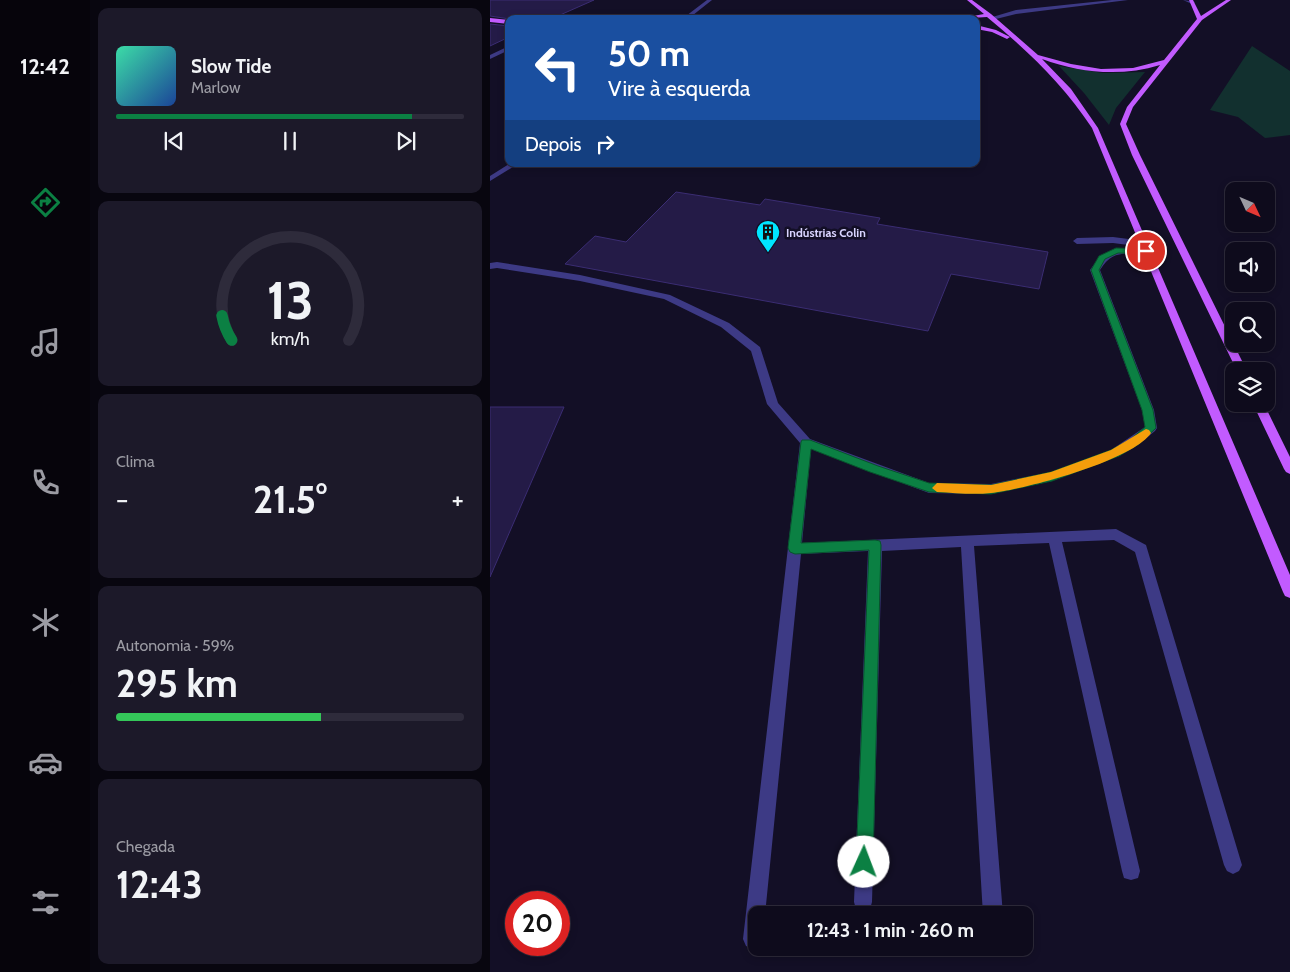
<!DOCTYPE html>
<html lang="pt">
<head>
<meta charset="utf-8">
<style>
  :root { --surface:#0e0b1c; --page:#1c1929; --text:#f1f3f6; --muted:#9b9ba3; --line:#2e2b3b; --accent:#0b8043 }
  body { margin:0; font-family:Cabin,sans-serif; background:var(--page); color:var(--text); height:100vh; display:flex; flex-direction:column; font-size:19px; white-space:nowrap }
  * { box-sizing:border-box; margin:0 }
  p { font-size:16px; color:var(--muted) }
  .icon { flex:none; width:28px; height:28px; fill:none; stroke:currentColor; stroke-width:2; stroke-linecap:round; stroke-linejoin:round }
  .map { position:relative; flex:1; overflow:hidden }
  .panel { display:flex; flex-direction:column; gap:8px; padding:8px; background:#08060f; width:400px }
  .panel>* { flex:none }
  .banner { position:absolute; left:15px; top:15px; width:475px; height:152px; border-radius:10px; box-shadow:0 2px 8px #0003,0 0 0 1px var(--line); background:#1a4fa0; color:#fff; overflow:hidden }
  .needle { width:32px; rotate:134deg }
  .tools { position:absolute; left:735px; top:182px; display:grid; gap:10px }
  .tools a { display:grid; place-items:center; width:50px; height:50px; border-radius:10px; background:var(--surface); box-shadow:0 2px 8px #0003,0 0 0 1px var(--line); font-size:25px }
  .speed { position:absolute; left:15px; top:891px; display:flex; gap:10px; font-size:25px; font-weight:700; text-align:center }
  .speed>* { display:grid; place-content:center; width:65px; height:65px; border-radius:50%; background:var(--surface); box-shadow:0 2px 8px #0003,0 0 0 1px var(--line); line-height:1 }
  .speed .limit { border:8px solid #d22; background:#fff; color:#111 }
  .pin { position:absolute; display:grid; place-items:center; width:42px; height:42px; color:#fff; margin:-21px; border:2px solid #fff; border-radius:50%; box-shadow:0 1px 5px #0007 }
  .me { position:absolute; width:55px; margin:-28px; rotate:2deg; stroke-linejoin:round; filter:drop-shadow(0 0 4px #0008) }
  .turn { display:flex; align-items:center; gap:18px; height:105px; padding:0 20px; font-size:22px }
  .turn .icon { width:65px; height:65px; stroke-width:2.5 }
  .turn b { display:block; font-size:35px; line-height:42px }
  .then { display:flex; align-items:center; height:48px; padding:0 20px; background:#0003; gap:10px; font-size:19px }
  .big { font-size:38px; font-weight:800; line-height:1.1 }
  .panel .card { flex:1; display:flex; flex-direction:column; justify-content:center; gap:8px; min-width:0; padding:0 18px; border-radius:10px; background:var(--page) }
  .panel .dial { align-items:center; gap:0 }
  .dial svg { height:130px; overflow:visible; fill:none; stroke:var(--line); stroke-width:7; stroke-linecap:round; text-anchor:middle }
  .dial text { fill:var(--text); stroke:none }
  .song { display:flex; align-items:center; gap:15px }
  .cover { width:60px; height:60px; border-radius:8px; background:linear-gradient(135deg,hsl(160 70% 55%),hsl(220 70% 35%)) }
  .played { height:5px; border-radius:2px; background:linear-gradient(90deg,var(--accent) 85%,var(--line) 85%) }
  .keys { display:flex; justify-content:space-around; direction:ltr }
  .heat { display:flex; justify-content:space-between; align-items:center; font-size:28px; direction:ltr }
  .charge { height:8px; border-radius:4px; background:linear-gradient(90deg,#34c759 59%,var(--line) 0) }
  .trip { position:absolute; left:258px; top:906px; width:285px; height:50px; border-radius:10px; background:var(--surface); box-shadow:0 2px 8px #0003,0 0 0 1px var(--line); font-weight:800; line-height:50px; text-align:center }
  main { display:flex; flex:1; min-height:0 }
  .dock { display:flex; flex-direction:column; width:90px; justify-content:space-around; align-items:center; background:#06040b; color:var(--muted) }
  .dock .icon { width:35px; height:35px }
  .dock .active { color:var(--accent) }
  .dock b { font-size:22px; color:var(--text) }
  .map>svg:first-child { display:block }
  .green { fill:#12302f }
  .building { fill:#241b47; stroke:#3b2d73 }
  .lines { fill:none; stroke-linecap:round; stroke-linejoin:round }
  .minor { fill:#3d3a85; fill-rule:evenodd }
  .major { fill:#c25bff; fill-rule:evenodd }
  .route { fill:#0b8043; stroke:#07532c }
  .slow { fill:#f59e0b }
  .labels { text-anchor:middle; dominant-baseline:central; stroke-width:5; stroke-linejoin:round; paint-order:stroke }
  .far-poi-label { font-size:12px; font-weight:bold; fill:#d9d4ff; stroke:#130f26; text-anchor:start }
</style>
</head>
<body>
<main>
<nav class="dock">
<b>12:42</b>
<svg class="icon active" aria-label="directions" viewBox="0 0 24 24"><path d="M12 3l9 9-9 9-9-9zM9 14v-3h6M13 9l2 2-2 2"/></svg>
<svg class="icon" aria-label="music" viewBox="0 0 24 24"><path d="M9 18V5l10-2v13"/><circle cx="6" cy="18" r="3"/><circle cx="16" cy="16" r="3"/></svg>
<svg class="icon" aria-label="phone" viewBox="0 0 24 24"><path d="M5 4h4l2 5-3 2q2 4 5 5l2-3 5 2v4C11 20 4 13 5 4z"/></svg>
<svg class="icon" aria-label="climate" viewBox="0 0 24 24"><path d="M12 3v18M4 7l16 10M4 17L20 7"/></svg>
<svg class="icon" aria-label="car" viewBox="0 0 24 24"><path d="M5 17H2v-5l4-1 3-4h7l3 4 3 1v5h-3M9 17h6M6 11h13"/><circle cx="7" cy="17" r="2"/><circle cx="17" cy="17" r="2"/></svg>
<svg class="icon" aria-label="filters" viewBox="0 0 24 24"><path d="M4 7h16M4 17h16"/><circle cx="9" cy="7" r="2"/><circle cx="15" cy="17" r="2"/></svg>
</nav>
<section class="panel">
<div class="card">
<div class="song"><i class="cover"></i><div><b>Slow Tide</b><p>Marlow</p></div></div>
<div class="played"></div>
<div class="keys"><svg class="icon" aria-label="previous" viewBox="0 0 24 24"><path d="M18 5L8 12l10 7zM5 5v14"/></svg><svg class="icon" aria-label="pause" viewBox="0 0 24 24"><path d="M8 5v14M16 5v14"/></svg><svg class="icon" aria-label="next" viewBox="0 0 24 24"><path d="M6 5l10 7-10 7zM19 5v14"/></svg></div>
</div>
<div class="card dial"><svg viewBox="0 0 100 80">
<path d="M14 69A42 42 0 1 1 86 69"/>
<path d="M14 69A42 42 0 0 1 8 54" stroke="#0b8043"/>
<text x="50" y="56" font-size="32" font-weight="700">13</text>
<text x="50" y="72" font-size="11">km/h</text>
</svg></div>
<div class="card"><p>Clima</p>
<div class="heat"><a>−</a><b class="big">21.5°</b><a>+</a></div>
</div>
<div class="card"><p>Autonomia · 59%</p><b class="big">295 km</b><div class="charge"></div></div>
<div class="card"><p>Chegada</p><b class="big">12:43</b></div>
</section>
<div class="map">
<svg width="800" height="972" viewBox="0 0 800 972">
  <rect width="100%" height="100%" fill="#130f26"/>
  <path class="green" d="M 762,46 L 800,71 L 800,135 L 775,138 L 748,117 L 720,110 Z
    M 569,66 L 613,73 L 655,72 L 626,108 L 619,125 L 594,93 Z"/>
  <path class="building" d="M 0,0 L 104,0 L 61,19 L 20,19 L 0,16 Z
    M 0,24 L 19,26 L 19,37 L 0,46 Z
    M 186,192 L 270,205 L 275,199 L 305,204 L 390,218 L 387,224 L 558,252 L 549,289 L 461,274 L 438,331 L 75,264 L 105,236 L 136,242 Z
    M 0,407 L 74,407 L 0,577 Z"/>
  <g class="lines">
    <path class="minor" d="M 217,0 L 222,0 L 198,19 L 192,19 Z
      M 622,0 L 638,0 L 526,14 L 502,20 L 499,18 L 526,10 Z
      M 693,0 L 705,2 L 702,4 Z
      M 19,46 L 19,50 L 0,59 L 0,55 Z
      M 19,164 L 28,164 L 0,181 L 0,176 Z
      M 623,237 L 654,241 L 658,244 L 654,247 L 623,243 L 587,244 L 583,241 L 587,238 Z
      M 633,248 L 656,248 L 660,251 C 645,263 628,241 610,270 L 664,410 L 667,428 L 665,431 L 649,444 L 629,456 L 562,481 L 501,494 L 439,493 L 321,449 L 312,543 L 626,529 L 656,545 L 752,865 L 749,871 L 743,874 L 737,871 L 734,865 L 645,552 L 624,540 L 572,542 L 650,871 L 648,878 L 641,880 L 634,878 L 632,871 L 559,543 L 484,546 L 513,915 L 493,915 L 471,547 L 392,551 L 382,902 L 380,909 L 373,911 L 366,909 L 364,902 L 378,551 L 311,554 L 275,915 L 266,915 L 266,947 L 263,949 L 256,946 L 253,939 L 310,443 L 277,404 L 261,351 L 231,327 L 174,299 L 90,281 L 7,268 L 0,269 L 0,263 L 7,262 L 90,275 L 180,295 L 239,323 L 270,347 L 288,403 L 320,439 L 439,483 L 501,484 L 561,472 L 621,450 L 655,427 L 652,410 L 600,270 C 609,257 617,250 633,248 Z"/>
    <path class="major" d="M 477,0 L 482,0 L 501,14 L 548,55 L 581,64 L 611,69 L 643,68 L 674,60 L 707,19 L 699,0 L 703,0 L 711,16 L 736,0 L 741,0 L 712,20 L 643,107 L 636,124 L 650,155 L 757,371 L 747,371 L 642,155 L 630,124 L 637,107 L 670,65 C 631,77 590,73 552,59 L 581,89 L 608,128 L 800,575 L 800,598 L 795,596 L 793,592 L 602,128 C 573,84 537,50 497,17 L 466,19 L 494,14 Z
      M 0,18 L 19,20 L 19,24 L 0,22 Z
      M 486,25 L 506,30 L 520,37 L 517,39 L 502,32 L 486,29 Z
      M 763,404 L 774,404 L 800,457 L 800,474 L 796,472 L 794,469 Z"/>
  </g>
  <path class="route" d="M 626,248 L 656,249 L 661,251 L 656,254 L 628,253 L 615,259 L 609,270 L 663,410 L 666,428 L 649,444 L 629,456 L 562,481 L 501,494 L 439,492 L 380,472 L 321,449 L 311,543 L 385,540 L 390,541 L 391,545 L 383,862 L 380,868 L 374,871 L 368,868 L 366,862 L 379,550 L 305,554 L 300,552 L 298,548 L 311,442 L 312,440 L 320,440 L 388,466 L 439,483 L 501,485 L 561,472 L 621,450 L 641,439 L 655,427 L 652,410 L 601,270 L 609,256 Z"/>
  <path class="slow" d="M 656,429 L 659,430 L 661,433 C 642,461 536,489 501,493 C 484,495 465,493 447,492 L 442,488 L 447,483 L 501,485 L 561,472 L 621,450 Z"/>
  <defs>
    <g id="building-pin" transform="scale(1.25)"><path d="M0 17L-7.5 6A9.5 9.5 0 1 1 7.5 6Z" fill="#00e5ff" stroke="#130f26"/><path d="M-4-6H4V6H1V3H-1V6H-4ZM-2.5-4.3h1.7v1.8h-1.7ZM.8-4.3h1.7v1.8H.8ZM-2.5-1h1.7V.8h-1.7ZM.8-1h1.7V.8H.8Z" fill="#111"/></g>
  </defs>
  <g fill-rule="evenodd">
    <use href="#building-pin" x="278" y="232"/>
  </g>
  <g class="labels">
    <g class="far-poi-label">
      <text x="296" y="232">Indústrias Colin</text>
    </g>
  </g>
</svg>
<div class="tools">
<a><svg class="needle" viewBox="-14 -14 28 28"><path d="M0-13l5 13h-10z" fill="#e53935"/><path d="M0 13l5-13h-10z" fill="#9b9ba3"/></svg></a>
<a><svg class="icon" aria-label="sound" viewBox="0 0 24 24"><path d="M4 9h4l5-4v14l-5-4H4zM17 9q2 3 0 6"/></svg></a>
<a><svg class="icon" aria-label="search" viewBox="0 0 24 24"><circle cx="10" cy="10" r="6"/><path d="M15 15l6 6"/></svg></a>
<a><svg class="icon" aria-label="layers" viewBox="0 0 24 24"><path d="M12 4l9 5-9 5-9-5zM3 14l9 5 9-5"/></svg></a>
</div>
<div class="speed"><div class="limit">20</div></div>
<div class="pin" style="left:656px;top:251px;background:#d93025"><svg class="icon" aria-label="arrive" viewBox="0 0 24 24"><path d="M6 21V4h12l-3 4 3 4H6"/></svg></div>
<svg class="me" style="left:374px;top:862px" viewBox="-20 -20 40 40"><circle r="19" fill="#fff"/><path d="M0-13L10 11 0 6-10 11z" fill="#0b8043"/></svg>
<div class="trip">12:43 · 1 min · 260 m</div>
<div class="banner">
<div class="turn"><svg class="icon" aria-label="left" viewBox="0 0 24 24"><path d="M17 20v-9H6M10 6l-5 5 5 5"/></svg><div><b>50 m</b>Vire à esquerda</div></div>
<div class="then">Depois<svg class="icon" aria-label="right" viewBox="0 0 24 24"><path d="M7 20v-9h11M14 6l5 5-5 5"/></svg></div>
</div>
</div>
</main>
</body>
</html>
